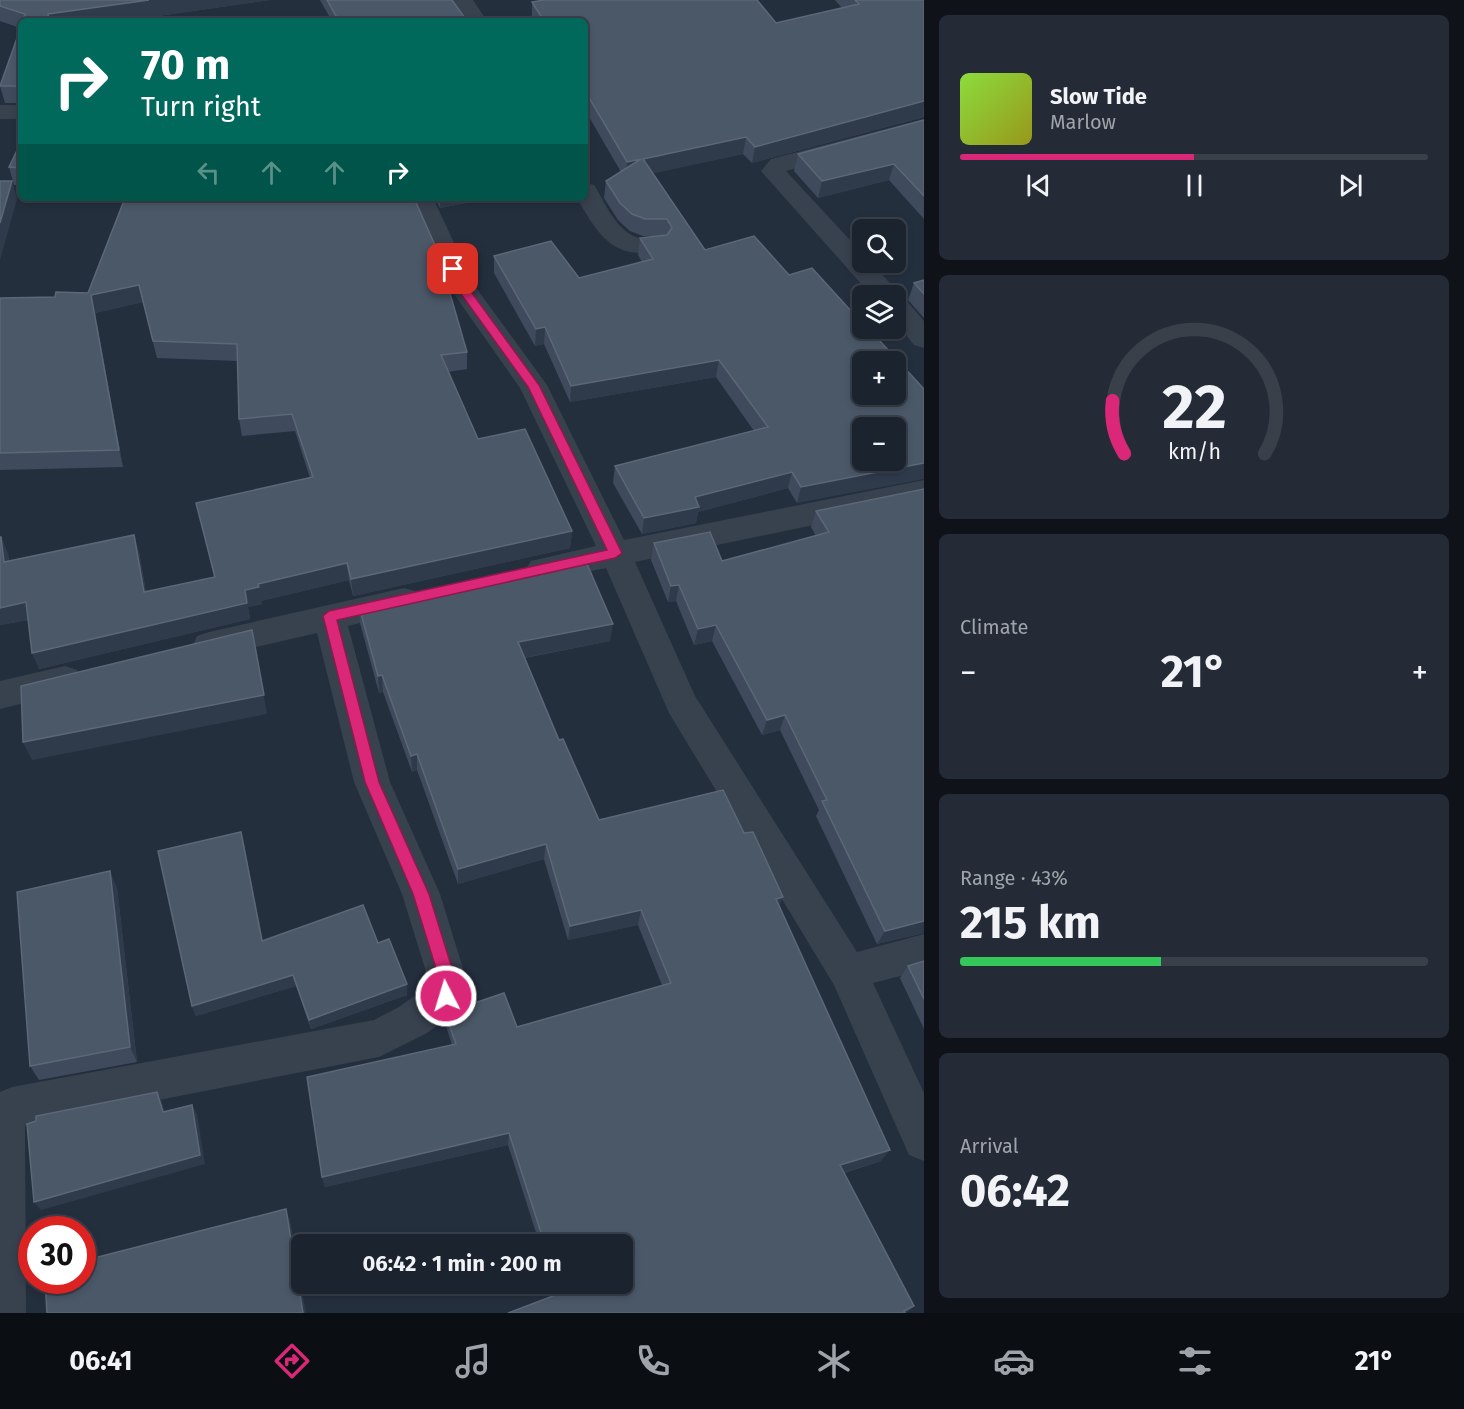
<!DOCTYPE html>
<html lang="en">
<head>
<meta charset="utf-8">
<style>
  :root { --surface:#1b232e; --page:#242b36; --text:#f1f3f6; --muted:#a0a4aa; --line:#39404a; --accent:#db2777 }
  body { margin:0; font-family:"Fira Sans",sans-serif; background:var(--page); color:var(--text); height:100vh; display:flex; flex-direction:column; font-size:22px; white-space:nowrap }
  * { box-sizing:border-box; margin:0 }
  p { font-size:20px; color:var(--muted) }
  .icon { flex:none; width:33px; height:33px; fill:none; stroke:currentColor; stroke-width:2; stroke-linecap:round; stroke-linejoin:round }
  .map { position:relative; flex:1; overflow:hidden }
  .drawer { display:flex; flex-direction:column; gap:15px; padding:15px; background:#0f1319; width:540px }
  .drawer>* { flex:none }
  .banner { position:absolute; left:18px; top:18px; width:570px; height:183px; border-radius:9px; box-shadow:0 3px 9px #0003,0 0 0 2px var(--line); background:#00695c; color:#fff; overflow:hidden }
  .tools { position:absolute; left:852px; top:219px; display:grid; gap:12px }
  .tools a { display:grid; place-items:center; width:54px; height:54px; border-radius:9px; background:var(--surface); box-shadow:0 3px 9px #0003,0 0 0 2px var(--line); font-size:30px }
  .speed { position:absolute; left:18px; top:1216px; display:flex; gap:12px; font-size:30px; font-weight:700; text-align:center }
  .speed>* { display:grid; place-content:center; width:78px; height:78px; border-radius:50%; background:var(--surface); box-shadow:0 3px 9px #0003,0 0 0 2px var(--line); line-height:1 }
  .speed .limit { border:9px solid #d22; background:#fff; color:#111 }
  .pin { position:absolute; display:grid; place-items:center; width:51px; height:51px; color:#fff; margin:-26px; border-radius:12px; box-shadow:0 3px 9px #0006 }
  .me { position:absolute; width:66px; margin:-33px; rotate:355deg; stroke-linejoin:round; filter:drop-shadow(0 0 4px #0008) }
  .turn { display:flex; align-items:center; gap:21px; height:126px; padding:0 24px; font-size:27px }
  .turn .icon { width:78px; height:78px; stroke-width:2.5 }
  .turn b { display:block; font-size:42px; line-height:51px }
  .lanes { display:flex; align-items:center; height:57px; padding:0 24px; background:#0003; justify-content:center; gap:30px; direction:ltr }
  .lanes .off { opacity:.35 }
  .big { font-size:45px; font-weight:700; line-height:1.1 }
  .drawer .tile { flex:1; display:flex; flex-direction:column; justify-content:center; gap:9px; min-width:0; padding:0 21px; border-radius:9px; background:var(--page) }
  .drawer .dial { align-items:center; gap:0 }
  .dial svg { height:156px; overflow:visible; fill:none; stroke:var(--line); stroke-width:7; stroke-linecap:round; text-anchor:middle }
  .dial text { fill:var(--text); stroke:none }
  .song { display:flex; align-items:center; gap:18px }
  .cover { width:72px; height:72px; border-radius:9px; background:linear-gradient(135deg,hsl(90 70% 55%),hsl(60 70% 35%)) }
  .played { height:6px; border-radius:3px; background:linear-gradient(90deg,var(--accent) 50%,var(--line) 50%) }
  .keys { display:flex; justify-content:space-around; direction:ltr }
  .heat { display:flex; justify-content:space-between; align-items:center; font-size:33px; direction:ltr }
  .charge { height:9px; border-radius:4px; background:linear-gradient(90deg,#34c759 43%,var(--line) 0) }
  .trip { position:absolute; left:291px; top:1234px; width:342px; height:60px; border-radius:9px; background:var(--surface); box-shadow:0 3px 9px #0003,0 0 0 2px var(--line); font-weight:700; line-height:60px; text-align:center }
  .tab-bar { display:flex; height:96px; justify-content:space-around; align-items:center; background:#0b0e12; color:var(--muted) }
  .tab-bar .icon { width:42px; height:42px }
  .tab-bar .on { color:var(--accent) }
  .tab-bar b { font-size:27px; color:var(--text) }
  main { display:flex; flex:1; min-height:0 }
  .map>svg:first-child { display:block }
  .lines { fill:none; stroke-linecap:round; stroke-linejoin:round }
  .minor { fill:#38414e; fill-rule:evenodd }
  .wall { fill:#3f4b5c }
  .shaded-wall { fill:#2f3b4b }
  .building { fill:#4b5868; stroke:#5c6777; stroke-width:1.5; fill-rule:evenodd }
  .route { fill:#db2777; stroke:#8e194d; stroke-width:1.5 }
</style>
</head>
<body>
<main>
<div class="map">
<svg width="924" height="1313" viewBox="0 0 924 1313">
  <rect width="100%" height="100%" fill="#242f3e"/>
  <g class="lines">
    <path class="minor" d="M 451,0 L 473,0 L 487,21 L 465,21 Z
      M 0,105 L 21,105 L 21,119 L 0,119 Z
      M 924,119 L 924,133 L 786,171 L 862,253 L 862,262 L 871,262 L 896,290 L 899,297 L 905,299 L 924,321 L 924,348 L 914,345 L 896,322 L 896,296 L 872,296 L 761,171 L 771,159 Z
      M 585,183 L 594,185 C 605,202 615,229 636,237 C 644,241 655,236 664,238 L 668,244 L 664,250 C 615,262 599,237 577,198 L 585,198 Z
      M 409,198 L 433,198 L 474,285 L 547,385 L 624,540 L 924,480 L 924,502 L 635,562 L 695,696 L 857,952 L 924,934 L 924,970 L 873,983 L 924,1093 L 924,1161 L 909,1155 L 834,985 L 669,713 L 606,568 L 542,581 L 531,577 L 526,569 L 531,561 L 596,546 L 520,388 L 449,287 Z
      M 404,588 L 415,591 L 420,600 L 415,609 L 348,626 L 390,782 L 440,894 L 466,978 L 466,996 L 460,1009 L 427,1033 L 379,1057 L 25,1126 L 26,1313 L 0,1313 L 0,1092 L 12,1087 L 374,1020 L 399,1007 L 427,987 L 428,978 L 402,894 L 354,782 L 317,633 L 209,658 L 197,654 L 193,645 L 197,636 L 209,632 Z
      M 65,666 L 77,670 L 82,680 L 77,690 L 0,709 L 0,681 Z"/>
  </g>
  <path class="wall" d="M 0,0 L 270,0 L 123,21 L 21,21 L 21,103 L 5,103 L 0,86 L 20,28 L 0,21 Z
    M 320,0 L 452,0 L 467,21 L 332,21 Z
    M 835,0 L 924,0 L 924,117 L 752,163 L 743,154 L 653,173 L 705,250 L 789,275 L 862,323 L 797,503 L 788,488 L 698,512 L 696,523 L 642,534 L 613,483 L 615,466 L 754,431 L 716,377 L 570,402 L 544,344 L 535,346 L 494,273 L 494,256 L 579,278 L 642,262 L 638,255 L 640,238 L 660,236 L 643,236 L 630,231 L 618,220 L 604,198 L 606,181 L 621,172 L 585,110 L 585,21 L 533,21 L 532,18 L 532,2 L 776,23 L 842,8 Z
    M 924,120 L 924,219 L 889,180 L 818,198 L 794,171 L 798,154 Z
    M 21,142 L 21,185 L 14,185 L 9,167 Z
    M 125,198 L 467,352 L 467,369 L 448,372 L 478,439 L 572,531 L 570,548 L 353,596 L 349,580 L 261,601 L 262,604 L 248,607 L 250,619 L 39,669 L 28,620 L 0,625 L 0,537 L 1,537 L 8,554 L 9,561 L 139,552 L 146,592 L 214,577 L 196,503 L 310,478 L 295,431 L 242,436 L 239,419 L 238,361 L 157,358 L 143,302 L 95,313 L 123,467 L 0,470 L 0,298 L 55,297 L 88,293 Z
    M 435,198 L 492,198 L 440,208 Z
    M 924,280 L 924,318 L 908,300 L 914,283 Z
    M 924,489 L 924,933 L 877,944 L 816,816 L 819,810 L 780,730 L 762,735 L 712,641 L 694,645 L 676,601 L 668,602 L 651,560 L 654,543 L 722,561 L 816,536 L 811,527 L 816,511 Z
    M 359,606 L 610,641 L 525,658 L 559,740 L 599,820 L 780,906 L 881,1161 L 844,1173 L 914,1306 L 906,1313 L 508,1313 L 556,1294 L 553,1284 L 622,1284 L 622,1245 L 540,1245 L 508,1145 L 325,1187 L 322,1177 L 452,1045 L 446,1026 L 445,1013 L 517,1027 L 662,985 L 638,925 L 568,940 L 544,859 L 458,884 L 417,770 L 412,772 L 383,692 L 379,693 L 360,623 Z
    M 244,844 L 263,941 L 378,943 L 407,984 L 407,995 L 311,1029 L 296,986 L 196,1016 L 192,1006 Z
    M 117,888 L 137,1062 L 39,1080 L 30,1066 Z
    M 924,961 L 924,1029 L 900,978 L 908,966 Z"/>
  <path class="shaded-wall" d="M 149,0 L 270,0 L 123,21 L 49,21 L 48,14 Z
    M 924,101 L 923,117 L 752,163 L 755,147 Z
    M 746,137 L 743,154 L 641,176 L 643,159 Z
    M 641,159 L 625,179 L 627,162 Z
    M 894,164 L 889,180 L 818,198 L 822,181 Z
    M 12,181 L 17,199 L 0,260 L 0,223 Z
    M 440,198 L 492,198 L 440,208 Z
    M 139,285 L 143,302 L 95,313 L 123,467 L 119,450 L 91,295 Z
    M 545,327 L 544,344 L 535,346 L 536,329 Z
    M 719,360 L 716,377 L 570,402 L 571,386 Z
    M 924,463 L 924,479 L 797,503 L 801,487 Z
    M 792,472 L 788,488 L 698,512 L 696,523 L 642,534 L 644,518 L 695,497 Z
    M 572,531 L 570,548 L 353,596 L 351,579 Z
    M 134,535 L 139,552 L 149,609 L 144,592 Z
    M 1,537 L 8,554 L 10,579 L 4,562 Z
    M 347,563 L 349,580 L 261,601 L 262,604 L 248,607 L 250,619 L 39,669 L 32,653 L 245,590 L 258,584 Z
    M 679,585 L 676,601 L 668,602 L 671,586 Z
    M 26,602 L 33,619 L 0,625 L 0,608 Z
    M 613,624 L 610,641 L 517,659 L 518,642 Z
    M 716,625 L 712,641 L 694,645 L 698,629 Z
    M 252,630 L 267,714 L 32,760 L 23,742 Z
    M 382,675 L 383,692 L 379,693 L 378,676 Z
    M 785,715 L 780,730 L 762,735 L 767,720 Z
    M 417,754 L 417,770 L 412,772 L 411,756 Z
    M 241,832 L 244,844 L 265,952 L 262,941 Z
    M 546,844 L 544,859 L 458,884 L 458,869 Z
    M 110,871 L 117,888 L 137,1062 L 130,1047 Z
    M 783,897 L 777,912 L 776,899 Z
    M 641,910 L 638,925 L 568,940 L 570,926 Z
    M 924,921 L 924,933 L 877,944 L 885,931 Z
    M 293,975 L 296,986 L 196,1016 L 192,1006 Z
    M 407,984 L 407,995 L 311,1029 L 309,1020 Z
    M 157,1092 L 162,1102 L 167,1121 L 163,1112 Z
    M 192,1105 L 197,1114 L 205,1164 L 41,1210 L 34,1202 Z
    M 509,1133 L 508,1145 L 325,1187 L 322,1177 Z
    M 890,1150 L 881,1161 L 832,1176 L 840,1165 Z
    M 286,1209 L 290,1220 L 306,1313 L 303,1313 Z
    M 914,1306 L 906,1313 L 901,1313 L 904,1311 Z"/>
  <path class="building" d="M 0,0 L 149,0 L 48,14 L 49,21 L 23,21 L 25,14 L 0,6 Z
    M 327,0 L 452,0 L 467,21 L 339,21 Z
    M 544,0 L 757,0 L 776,23 L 859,4 L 855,0 L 924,0 L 924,101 L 755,147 L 746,137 L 643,159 L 705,250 L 754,236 L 789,275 L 812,268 L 862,323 L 862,328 L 868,328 L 924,389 L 924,463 L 801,487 L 792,472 L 695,497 L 699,507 L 644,518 L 615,466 L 768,427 L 719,360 L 571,386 L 545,327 L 536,329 L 494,256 L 551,241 L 579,278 L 653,259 L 640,238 L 667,235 L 672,228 L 667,219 L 645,219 L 632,214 L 620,203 L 606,181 L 641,159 L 627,162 L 585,91 L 585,21 L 544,21 L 532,2 ZM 862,362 L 896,362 L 896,394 L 862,394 ZM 862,428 L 896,428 L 896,460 L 862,460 Z
    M 21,27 L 21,92 L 18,92 L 16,86 L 0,86 Z
    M 924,120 L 924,196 L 894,164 L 822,181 L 798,154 Z
    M 21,142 L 21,168 L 9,167 Z
    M 0,181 L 12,181 L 0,223 Z
    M 125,198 L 414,198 L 438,252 L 467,352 L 441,355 L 478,439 L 525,429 L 572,531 L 351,579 L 347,563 L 258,584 L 259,587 L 245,590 L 247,603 L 32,653 L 26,602 L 0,608 L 0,537 L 1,537 L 4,562 L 134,535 L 144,592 L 215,577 L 196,503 L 313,477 L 292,414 L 239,419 L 237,344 L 153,341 L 139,285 L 91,295 L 119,450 L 0,453 L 0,298 L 55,297 L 56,292 L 88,293 Z
    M 924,280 L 924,294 L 914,283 Z
    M 924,489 L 924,921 L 885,931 L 822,801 L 827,800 L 785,715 L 767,720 L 716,625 L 698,629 L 679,585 L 671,586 L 654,543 L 710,532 L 722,561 L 829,532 L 816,511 Z
    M 584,557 L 613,624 L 518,642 L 559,740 L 563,739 L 599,820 L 723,790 L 744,833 L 753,832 L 783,897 L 776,899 L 890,1150 L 840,1165 L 914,1306 L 904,1311 L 905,1313 L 508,1313 L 561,1293 L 558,1284 L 622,1284 L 622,1245 L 545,1245 L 509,1133 L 322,1177 L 307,1077 L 456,1044 L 445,1013 L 504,993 L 517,1027 L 671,983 L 641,910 L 570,926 L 546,844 L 458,869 L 417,754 L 411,756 L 382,675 L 378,676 L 359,606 Z
    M 252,630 L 264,695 L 23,742 L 21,686 Z
    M 241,832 L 262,941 L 363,905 L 378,943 L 389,939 L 407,984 L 309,1020 L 293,975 L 192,1006 L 158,851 Z
    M 110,871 L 130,1047 L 30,1066 L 17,892 Z
    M 924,961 L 924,999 L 908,966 Z
    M 157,1092 L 163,1112 L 192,1105 L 200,1155 L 34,1202 L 27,1124 L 36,1121 L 36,1116 Z
    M 286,1209 L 303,1313 L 47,1313 L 45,1281 L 82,1281 L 82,1261 Z"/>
  <path class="route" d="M 453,266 L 457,267 L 467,286 L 539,385 L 622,553 L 615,558 L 337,620 L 379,782 L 429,894 L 455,978 L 452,1001 L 446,1003 L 440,1001 L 438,996 L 439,978 L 413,894 L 365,782 L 323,616 L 329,611 L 607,550 L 528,387 L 456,287 L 448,269 Z"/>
</svg>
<div class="tools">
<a><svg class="icon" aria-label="search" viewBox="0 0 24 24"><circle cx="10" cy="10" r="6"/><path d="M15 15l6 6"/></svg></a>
<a><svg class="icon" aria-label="layers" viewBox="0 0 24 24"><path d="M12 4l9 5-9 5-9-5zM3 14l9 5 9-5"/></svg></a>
<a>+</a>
<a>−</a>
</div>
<div class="speed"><div class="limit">30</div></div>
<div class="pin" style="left:453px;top:269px;background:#d93025"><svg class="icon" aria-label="arrive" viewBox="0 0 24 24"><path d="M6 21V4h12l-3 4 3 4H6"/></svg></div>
<svg class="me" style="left:446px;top:996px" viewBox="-20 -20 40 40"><circle r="17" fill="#db2777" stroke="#fff" stroke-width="3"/><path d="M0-11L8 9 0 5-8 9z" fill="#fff"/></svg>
<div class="trip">06:42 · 1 min · 200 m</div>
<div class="banner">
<div class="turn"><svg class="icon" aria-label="right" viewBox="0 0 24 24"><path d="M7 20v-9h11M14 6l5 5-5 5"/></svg><div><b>70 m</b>Turn right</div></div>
<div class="lanes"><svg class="icon off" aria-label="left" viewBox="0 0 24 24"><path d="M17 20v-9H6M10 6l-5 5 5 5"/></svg><svg class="icon off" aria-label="ahead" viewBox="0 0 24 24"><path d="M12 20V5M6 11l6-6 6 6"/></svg><svg class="icon off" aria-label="ahead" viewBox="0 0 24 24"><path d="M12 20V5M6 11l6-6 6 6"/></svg><svg class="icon" aria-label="right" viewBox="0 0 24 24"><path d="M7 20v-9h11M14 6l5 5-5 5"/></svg></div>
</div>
</div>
<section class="drawer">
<div class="tile">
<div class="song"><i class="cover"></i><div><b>Slow Tide</b><p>Marlow</p></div></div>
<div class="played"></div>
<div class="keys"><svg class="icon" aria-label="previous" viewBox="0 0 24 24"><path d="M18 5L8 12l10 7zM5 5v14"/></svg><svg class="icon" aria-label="pause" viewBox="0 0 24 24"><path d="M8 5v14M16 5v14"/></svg><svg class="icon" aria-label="next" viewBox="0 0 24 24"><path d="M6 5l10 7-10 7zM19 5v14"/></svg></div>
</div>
<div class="tile dial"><svg viewBox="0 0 100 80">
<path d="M14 69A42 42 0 1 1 86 69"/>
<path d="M14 69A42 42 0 0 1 8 42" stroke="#db2777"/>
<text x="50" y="56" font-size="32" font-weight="700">22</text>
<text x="50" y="72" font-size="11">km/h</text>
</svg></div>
<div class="tile"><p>Climate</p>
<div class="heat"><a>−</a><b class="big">21°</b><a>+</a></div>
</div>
<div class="tile"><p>Range · 43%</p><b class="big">215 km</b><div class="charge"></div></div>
<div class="tile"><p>Arrival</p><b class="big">06:42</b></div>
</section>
</main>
<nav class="tab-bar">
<b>06:41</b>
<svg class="icon on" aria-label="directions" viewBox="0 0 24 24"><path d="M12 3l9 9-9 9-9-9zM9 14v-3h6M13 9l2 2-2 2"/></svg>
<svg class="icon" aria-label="music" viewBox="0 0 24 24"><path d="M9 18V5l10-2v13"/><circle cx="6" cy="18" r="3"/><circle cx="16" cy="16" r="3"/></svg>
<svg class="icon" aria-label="phone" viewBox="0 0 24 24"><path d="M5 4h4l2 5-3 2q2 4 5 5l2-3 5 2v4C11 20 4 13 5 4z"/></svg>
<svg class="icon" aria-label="climate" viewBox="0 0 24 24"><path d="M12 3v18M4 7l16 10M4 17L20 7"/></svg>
<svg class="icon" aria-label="car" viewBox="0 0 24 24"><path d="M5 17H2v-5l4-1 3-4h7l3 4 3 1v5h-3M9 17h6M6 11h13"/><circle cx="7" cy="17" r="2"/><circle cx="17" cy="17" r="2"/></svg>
<svg class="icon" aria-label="filters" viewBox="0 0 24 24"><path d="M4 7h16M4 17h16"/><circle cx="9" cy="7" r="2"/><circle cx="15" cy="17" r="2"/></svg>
<b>21°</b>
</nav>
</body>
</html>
